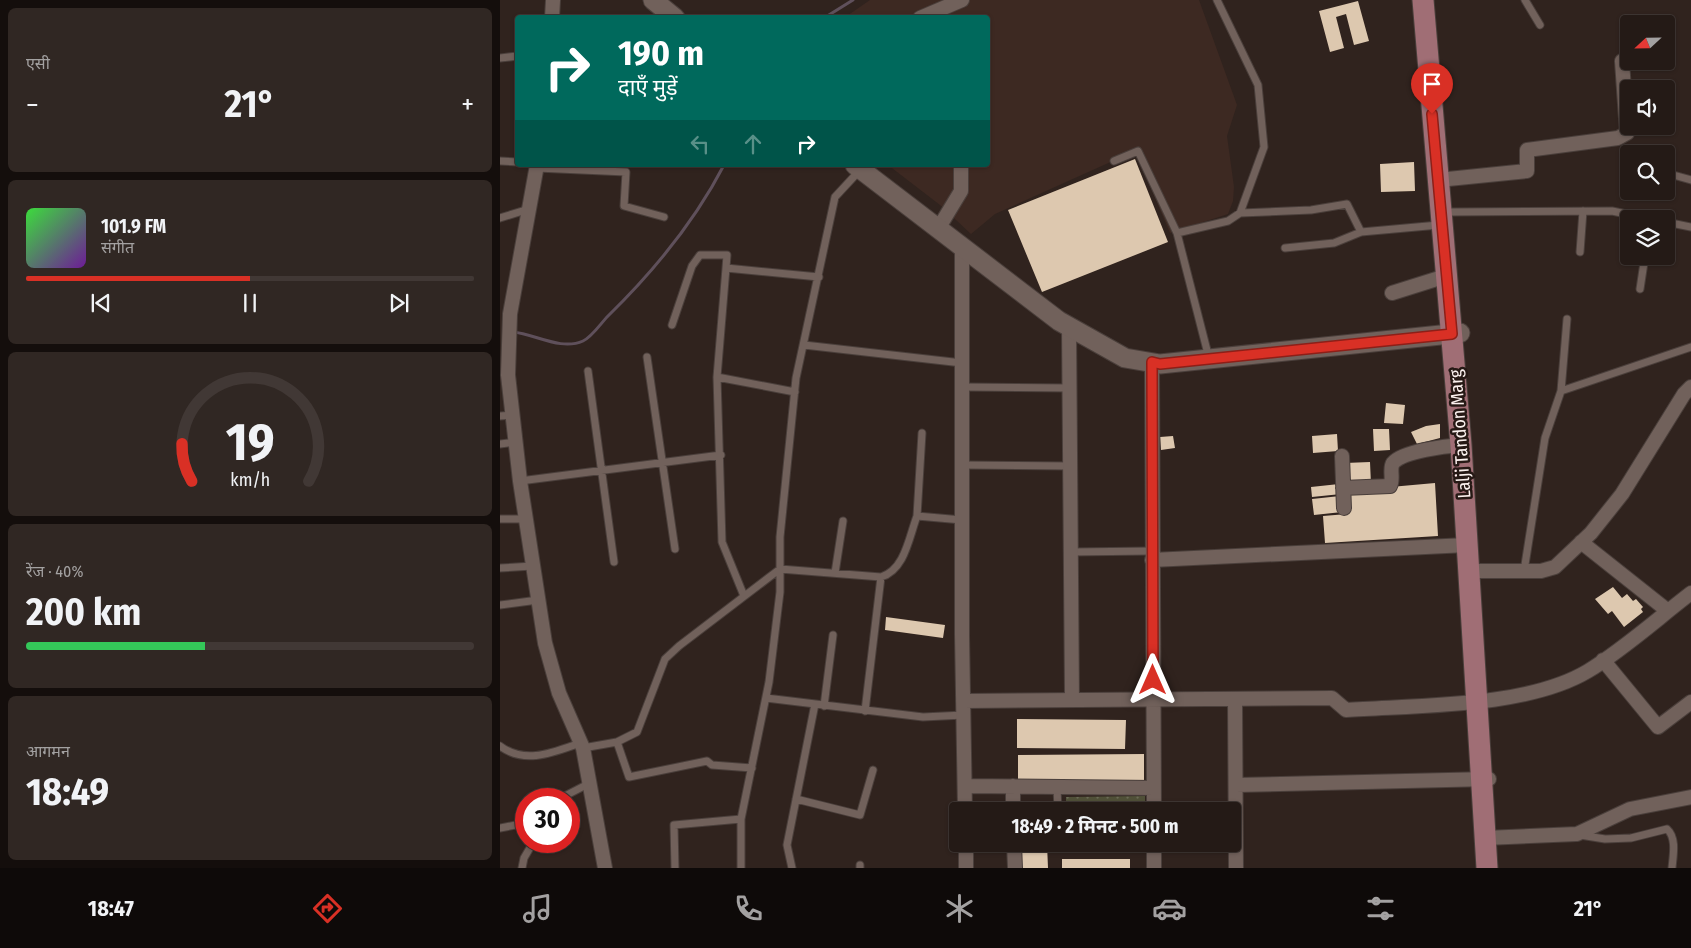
<!DOCTYPE html>
<html lang="hi">
<head>
<meta charset="utf-8">
<style>
  :root { --surface:#241a16; --page:#302723; --text:#f1f3f6; --muted:#a3a1a1; --line:#413835; --accent:#d93025 }
  body { margin:0; font-family:"Fira Sans Condensed","Noto Sans Devanagari",sans-serif; background:var(--page); color:var(--text); height:100vh; display:flex; flex-direction:column; font-size:19px; white-space:nowrap }
  * { box-sizing:border-box; margin:0 }
  p { font-size:16px; color:var(--muted) }
  .icon { flex:none; width:28px; height:28px; fill:none; stroke:currentColor; stroke-width:2; stroke-linecap:round; stroke-linejoin:round }
  .map { position:relative; flex:1; overflow:hidden }
  .panel { display:flex; flex-direction:column; gap:8px; padding:8px; background:#140e0c; width:500px }
  .panel>* { flex:none }
  .hud { position:absolute; left:15px; top:15px; width:475px; height:152px; border-radius:5px; box-shadow:0 1px 4px #0004,0 0 0 1px var(--line); background:#00695c; color:#fff; overflow:hidden }
  .needle { width:32px; rotate:248deg }
  .fabs { position:absolute; left:1120px; top:15px; display:grid; gap:10px }
  .fabs a { display:grid; place-items:center; width:55px; height:55px; border-radius:5px; background:var(--surface); box-shadow:0 1px 4px #0004,0 0 0 1px var(--line); font-size:25px }
  .speed { position:absolute; left:15px; top:788px; display:flex; gap:10px; font-size:25px; font-weight:700; text-align:center }
  .speed>* { display:grid; place-content:center; width:65px; height:65px; border-radius:50%; background:var(--surface); box-shadow:0 1px 4px #0004,0 0 0 1px var(--line); line-height:1 }
  .speed .limit { border:8px solid #d22; background:#fff; color:#111 }
  .pin { position:absolute; display:grid; place-items:center; width:42px; height:42px; color:#fff; margin:-51px -21px; border-radius:50% 50% 50% 0; rotate:-45deg; box-shadow:0 0 5px #0007 }
  .pin .icon { rotate:45deg }
  .me { position:absolute; width:55px; margin:-28px; rotate:0deg; stroke-linejoin:round; filter:drop-shadow(0 0 4px #0008) }
  .turn { display:flex; align-items:center; gap:18px; height:105px; padding:0 20px; font-size:22px }
  .turn .icon { width:65px; height:65px; stroke-width:2.5 }
  .turn b { display:block; font-size:35px; line-height:42px }
  .lanes { display:flex; align-items:center; height:48px; padding:0 20px; background:#0003; justify-content:center; gap:25px; direction:ltr }
  .lanes .off { opacity:.35 }
  .big { font-size:38px; font-weight:700; line-height:1.1 }
  .panel .widget { flex:1; display:flex; flex-direction:column; justify-content:center; gap:8px; min-width:0; padding:0 18px; border-radius:8px; background:var(--page) }
  .panel .dial { align-items:center; gap:0 }
  .dial svg { height:130px; overflow:visible; fill:none; stroke:var(--line); stroke-width:7; stroke-linecap:round; text-anchor:middle }
  .dial text { fill:var(--text); stroke:none }
  .song { display:flex; align-items:center; gap:15px }
  .cover { width:60px; height:60px; border-radius:8px; background:linear-gradient(135deg,hsl(120 70% 55%),hsl(280 70% 35%)) }
  .played { height:5px; border-radius:2px; background:linear-gradient(90deg,var(--accent) 50%,var(--line) 50%) }
  .keys { display:flex; justify-content:space-around; direction:ltr }
  .heat { display:flex; justify-content:space-between; align-items:center; font-size:28px; direction:ltr }
  .charge { height:8px; border-radius:4px; background:linear-gradient(90deg,#34c759 40%,var(--line) 0) }
  .trip { position:absolute; left:449px; top:802px; width:292px; height:50px; border-radius:5px; background:var(--surface); box-shadow:0 1px 4px #0004,0 0 0 1px var(--line); font-weight:700; line-height:50px; text-align:center }
  .menu { display:flex; height:80px; justify-content:space-around; align-items:center; background:#0e0a09; color:var(--muted) }
  .menu .icon { width:35px; height:35px }
  .menu .selected { color:var(--accent) }
  .menu b { font-size:22px; color:var(--text) }
  main { display:flex; flex:1; min-height:0 }
  .map>svg:first-child { display:block }
  .built { fill:#3d2922 }
  .park { fill:url(#park-dots) }
  .lines { fill:none; stroke-linecap:round; stroke-linejoin:round }
  .stream { stroke:#5f505b; stroke-width:3 }
  .building { fill:#ddc8af }
  .lane-casing { stroke:#4a3f3b; stroke-width:9 }
  .street-casing { stroke:#4a3f3b; stroke-width:16 }
  .secondary-casing { stroke:#4a3f3b; stroke-width:21 }
  .primary-casing { stroke:#4a3f3b; stroke-width:23 }
  .lane { stroke:#71615b; stroke-width:7 }
  .street { stroke:#71615b; stroke-width:14 }
  .secondary { stroke:#71615b; stroke-width:19 }
  .primary { stroke:#a06e75; stroke-width:21 }
  .route-casing { stroke:#8d1f18; stroke-width:12 }
  .route { stroke:#d93025; stroke-width:9 }
  .labels { text-anchor:middle; dominant-baseline:central; stroke-width:5; stroke-linejoin:round; paint-order:stroke }
  .street-label { font-size:18px; fill:#fcf2ef; stroke:#261915 }
</style>
</head>
<body>
<main>
<section class="panel">
<div class="widget"><p>एसी</p>
<div class="heat"><a>−</a><b class="big">21°</b><a>+</a></div>
</div>
<div class="widget">
<div class="song"><i class="cover"></i><div><b>101.9 FM</b><p>संगीत</p></div></div>
<div class="played"></div>
<div class="keys"><svg class="icon" aria-label="previous" viewBox="0 0 24 24"><path d="M18 5L8 12l10 7zM5 5v14"/></svg><svg class="icon" aria-label="pause" viewBox="0 0 24 24"><path d="M8 5v14M16 5v14"/></svg><svg class="icon" aria-label="next" viewBox="0 0 24 24"><path d="M6 5l10 7-10 7zM19 5v14"/></svg></div>
</div>
<div class="widget dial"><svg viewBox="0 0 100 80">
<path d="M14 69A42 42 0 1 1 86 69"/>
<path d="M14 69A42 42 0 0 1 8 46" stroke="#d93025"/>
<text x="50" y="56" font-size="32" font-weight="700">19</text>
<text x="50" y="72" font-size="11">km/h</text>
</svg></div>
<div class="widget"><p>रेंज · 40%</p><b class="big">200 km</b><div class="charge"></div></div>
<div class="widget"><p>आगमन</p><b class="big">18:49</b></div>
</section>
<div class="map">
<svg width="1191" height="868" viewBox="0 0 1191 868">
  <defs>
    <pattern id="park-dots" width="8" height="8" patternUnits="userSpaceOnUse" patternTransform="scale(1.25)"><rect width="8" height="8" fill="#505038"/><path d="M2 2h.1M6 6h.1" fill="none" stroke="#6a6a55" stroke-width="1.8" stroke-linecap="round"/></pattern>
  </defs>
  <rect width="100%" height="100%" fill="#30231e"/>
  <path class="built" d="M 370,0 L 699,0 L 737,105 L 727,136 L 734,187 L 733,201 L 728,214 L 670,233 L 635,151 L 495,214 L 471,234 L 440,205 L 388,165 L 488,165 L 488,18 L 344,18 Z"/>
  <path class="park" d="M 645,796 L 645,811 L 566,811 L 566,797 Z"/>
  <g class="lines">
    <path class="stream" d="M 324,18 L 353,0
      M 13,332 C 35,334 61,351 83,341 C 92,337 101,323 108,316 C 154,271 194,223 224,165"/>
  </g>
  <path class="building" d="M 858,1 L 869,41 L 854,45 L 846,14 L 836,17 L 844,48 L 830,52 L 819,11 Z
    M 635,159 L 668,242 L 542,292 L 508,210 Z
    M 914,162 L 915,191 L 881,192 L 880,164 Z
    M 886,403 L 905,405 L 903,424 L 884,423 Z
    M 940,424 L 940,438 L 917,444 L 911,432 L 926,426 Z
    M 873,429 L 889,429 L 890,450 L 874,451 Z
    M 837,434 L 838,451 L 813,453 L 812,436 Z
    M 673,436 L 675,448 L 661,450 L 660,437 Z
    M 870,462 L 871,484 L 847,485 L 845,463 Z
    M 935,483 L 938,536 L 825,543 L 823,516 L 847,514 L 846,491 Z
    M 839,484 L 841,494 L 812,497 L 811,487 Z
    M 840,496 L 842,512 L 814,515 L 812,499 Z
    M 1113,587 L 1122,598 L 1127,594 L 1133,601 L 1136,599 L 1143,607 L 1141,609 L 1143,612 L 1124,627 L 1112,611 L 1108,614 L 1095,599 Z
    M 386,617 L 445,625 L 443,638 L 385,630 Z
    M 517,719 L 626,720 L 625,749 L 517,748 Z
    M 644,754 L 644,781 L 518,782 L 518,755 Z
    M 546,801 L 547,811 L 521,811 L 521,802 Z
    M 522,844 L 547,844 L 548,868 L 522,868 Z
    M 562,859 L 630,859 L 630,868 L 562,868 Z"/>
  <g class="lines">
    <g class="lane-casing">
      <path id="lane" d="M 1025,0 L 1040,25
        M 0,58 L 18,56
        M 0,161 L 18,162
        M 614,161 L 638,151 L 677,233
        M 37,168 L 126,172 L 124,206 L 164,217
        M 1166,173 L 1191,180
        M 951,212 L 1112,211 L 1150,219
        M 740,213 L 811,210 L 847,204 L 861,232
        M 0,218 L 29,209
        M 1166,222 L 1191,227
        M 785,248 L 834,243 L 861,232 L 939,225
        M 1080,252 L 1083,211
        M 1140,289 L 1145,256
        M 172,325 L 192,266 L 200,255 L 227,255 L 226,268
        M 304,345 L 462,363
        M 147,357 L 175,549
        M 709,358 L 677,233 L 728,221 L 740,213 L 764,147 L 758,85 L 717,0
        M 88,371 L 114,562
        M 217,377 L 295,392
        M 462,387 L 569,388
        M 1061,391 L 1067,319
        M 0,416 L 12,415
        M 0,444 L 15,442
        M 462,465 L 570,466
        M 20,481 L 221,455
        M 417,516 L 422,433
        M 0,519 L 26,519
        M 570,552 L 652,551
        M 0,568 L 33,566
        M 1024,571 L 1045,438 L 1061,391 L 1191,347
        M 335,573 L 343,521
        M 244,596 L 222,542 L 217,377 L 226,268 L 319,277
        M 0,605 L 38,600
        M 266,698 L 423,717 L 464,715
        M 324,706 L 333,635
        M 365,711 L 381,577
        M 117,742 L 129,777 L 207,761 L 212,765 L 252,768
        M 0,746 C 25,765 54,752 80,743
        M 83,748 L 117,742 L 137,732 L 165,659 L 179,646 L 280,569 L 381,577 C 405,570 409,537 417,516 L 462,520
        M 557,787 L 558,811
        M 59,799 L 90,783
        M 296,799 L 360,815 L 373,770
        M 0,828 L 26,823
        M 1080,835 L 1105,839 L 1131,838 L 1167,829 C 1177,838 1173,856 1172,868
        M 558,844 L 558,848 L 654,846
        M 360,865 L 360,868
        M 22,868 L 24,858 L 34,841
        M 175,868 L 174,825 L 241,819
        M 241,868 L 241,819 L 269,682 L 280,592 L 280,537 L 296,378 L 335,197 L 361,169
        M 292,868 L 287,845 L 315,704"/>
    </g>
    <g class="street-casing">
      <path id="street" d="M 52,18 L 53,0
        M 420,18 L 462,0
        M 37,165 L 10,314 L 8,375 L 20,481 L 45,643 L 59,693 L 83,748 L 105,868
        M 948,179 L 1027,171 L 1027,150 L 1118,138 L 1127,133 L 1122,61
        M 438,229 L 461,191 L 461,165
        M 462,248 L 462,635 L 465,811
        M 892,293 L 946,276
        M 569,327 L 572,700
        M 652,362 L 654,811
        M 842,456 L 844,508
        M 843,488 L 890,486 C 894,479 889,469 893,463 C 903,451 946,446 961,445
        M 1081,542 L 1168,611
        M 652,560 L 967,545
        M 969,571 L 1041,571 L 1055,567 L 1091,533 L 1122,494 L 1184,394 L 1191,387
        M 1103,660 L 1158,727 L 1191,702
        M 735,699 L 736,868
        M 463,701 L 832,698 L 846,710 C 917,705 1026,708 1088,671 C 1124,649 1157,619 1191,593
        M 736,785 L 989,779
        M 465,786 L 654,788
        M 513,786 L 513,811
        M 985,838 L 1077,834 L 1130,809 L 1191,797
        M 466,844 L 466,868
        M 514,844 L 515,868
        M 654,844 L 654,868"/>
    </g>
    <g class="secondary-casing">
      <path id="secondary" d="M 153,0 L 175,18
        M 355,165 L 559,321 L 625,358 L 660,364 L 960,333"/>
    </g>
    <g class="primary-casing">
      <path id="primary" d="M 923,0 L 961,445 L 987,868"/>
    </g>
    <use href="#lane" class="lane"/>
    <use href="#street" class="street"/>
    <use href="#secondary" class="secondary"/>
    <use href="#primary" class="primary"/>
  </g>
  <g class="lines">
    <g class="route-casing">
      <path id="route" d="M 653,680 L 652,362 L 660,364 L 952,334 L 932,114"/>
    </g>
    <use href="#route" class="route"/>
  </g>
  <g class="labels">
    <g class="street-label">
      <text transform="translate(960 434) rotate(-94)">Lalji Tandon Marg</text>
    </g>
  </g>
</svg>
<div class="fabs">
<a><svg class="needle" viewBox="-14 -14 28 28"><path d="M0-13l5 13h-10z" fill="#e53935"/><path d="M0 13l5-13h-10z" fill="#a3a1a1"/></svg></a>
<a><svg class="icon" aria-label="sound" viewBox="0 0 24 24"><path d="M4 9h4l5-4v14l-5-4H4zM17 9q2 3 0 6"/></svg></a>
<a><svg class="icon" aria-label="search" viewBox="0 0 24 24"><circle cx="10" cy="10" r="6"/><path d="M15 15l6 6"/></svg></a>
<a><svg class="icon" aria-label="layers" viewBox="0 0 24 24"><path d="M12 4l9 5-9 5-9-5zM3 14l9 5 9-5"/></svg></a>
</div>
<div class="speed"><div class="limit">30</div></div>
<div class="pin" style="left:932px;top:114px;background:#d93025"><svg class="icon" aria-label="arrive" viewBox="0 0 24 24"><path d="M6 21V4h12l-3 4 3 4H6"/></svg></div>
<svg class="me" style="left:653px;top:680px" viewBox="-20 -20 40 40"><path d="M0-17L14 15 0 8-14 15z" fill="#d93025" stroke="#fff" stroke-width="4"/></svg>
<div class="trip">18:49 · 2 मिनट · 500 m</div>
<div class="hud">
<div class="turn"><svg class="icon" aria-label="right" viewBox="0 0 24 24"><path d="M7 20v-9h11M14 6l5 5-5 5"/></svg><div><b>190 m</b>दाएँ मुड़ें</div></div>
<div class="lanes"><svg class="icon off" aria-label="left" viewBox="0 0 24 24"><path d="M17 20v-9H6M10 6l-5 5 5 5"/></svg><svg class="icon off" aria-label="ahead" viewBox="0 0 24 24"><path d="M12 20V5M6 11l6-6 6 6"/></svg><svg class="icon" aria-label="right" viewBox="0 0 24 24"><path d="M7 20v-9h11M14 6l5 5-5 5"/></svg></div>
</div>
</div>
</main>
<nav class="menu">
<b>18:47</b>
<svg class="icon selected" aria-label="directions" viewBox="0 0 24 24"><path d="M12 3l9 9-9 9-9-9zM9 14v-3h6M13 9l2 2-2 2"/></svg>
<svg class="icon" aria-label="music" viewBox="0 0 24 24"><path d="M9 18V5l10-2v13"/><circle cx="6" cy="18" r="3"/><circle cx="16" cy="16" r="3"/></svg>
<svg class="icon" aria-label="phone" viewBox="0 0 24 24"><path d="M5 4h4l2 5-3 2q2 4 5 5l2-3 5 2v4C11 20 4 13 5 4z"/></svg>
<svg class="icon" aria-label="climate" viewBox="0 0 24 24"><path d="M12 3v18M4 7l16 10M4 17L20 7"/></svg>
<svg class="icon" aria-label="car" viewBox="0 0 24 24"><path d="M5 17H2v-5l4-1 3-4h7l3 4 3 1v5h-3M9 17h6M6 11h13"/><circle cx="7" cy="17" r="2"/><circle cx="17" cy="17" r="2"/></svg>
<svg class="icon" aria-label="filters" viewBox="0 0 24 24"><path d="M4 7h16M4 17h16"/><circle cx="9" cy="7" r="2"/><circle cx="15" cy="17" r="2"/></svg>
<b>21°</b>
</nav>
</body>
</html>
